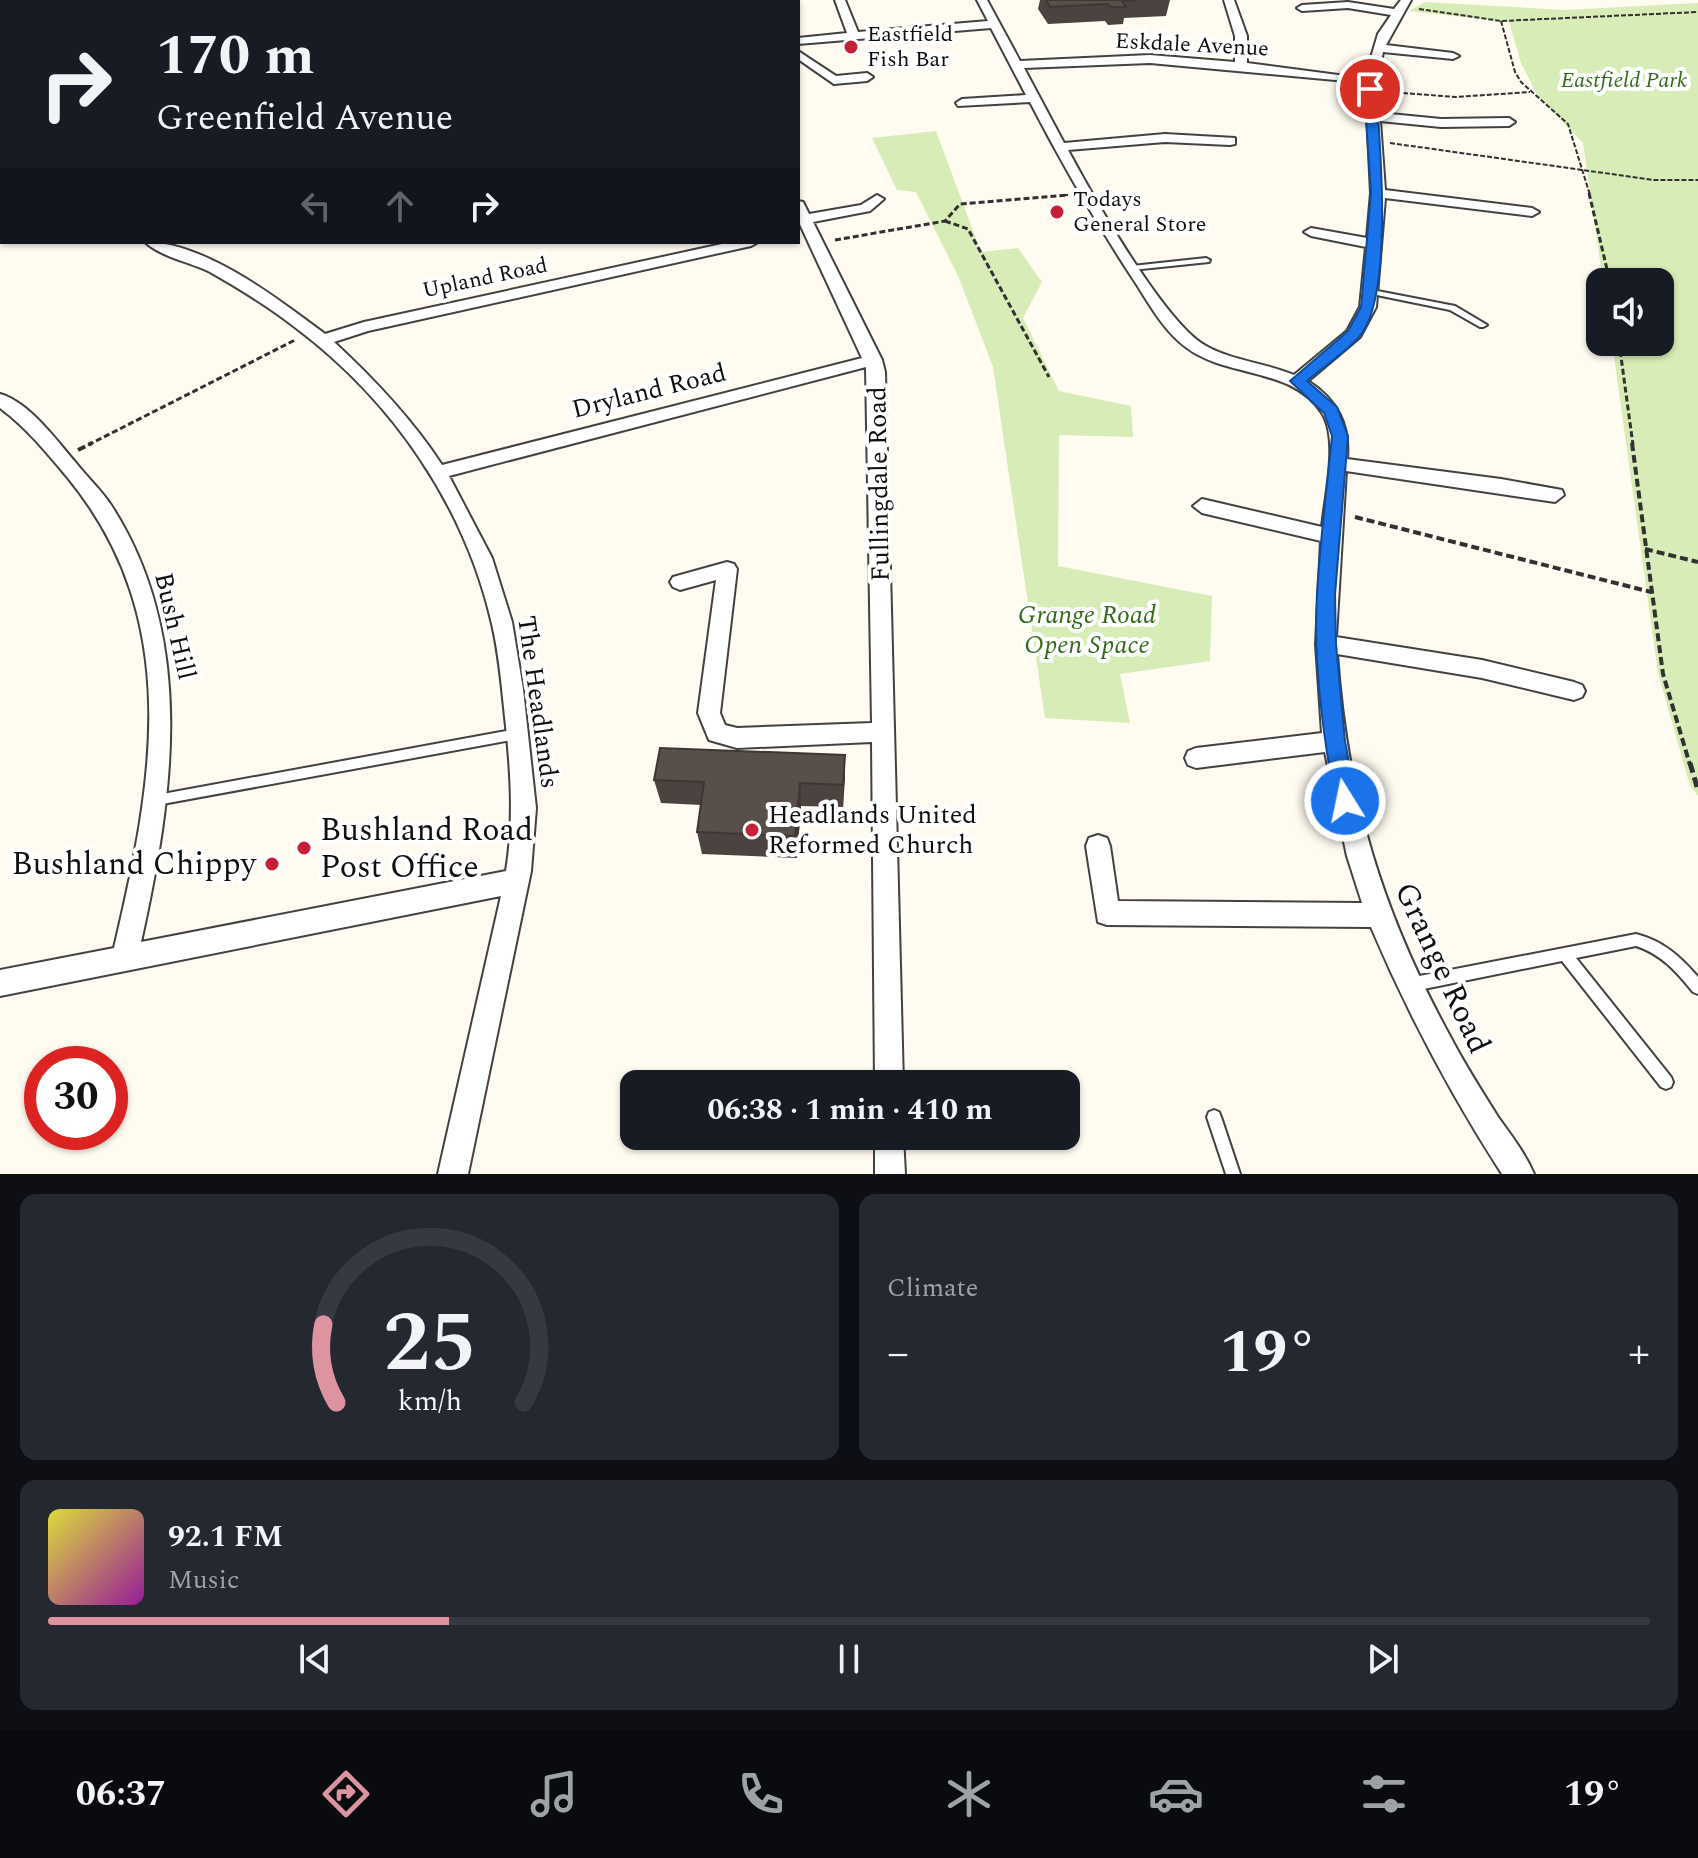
<!DOCTYPE html>
<html lang="en">
<head>
<meta charset="utf-8">
<style>
  :root { --surface:#171b24; --page:#242831; --text:#f1f3f6; --muted:#9ea1a6; --line:#363941; --accent:#de94a0 }
  body { margin:0; font-family:Spectral,serif; background:var(--page); color:var(--text); height:100vh; display:flex; flex-direction:column; font-size:30px; white-space:nowrap }
  * { box-sizing:border-box; margin:0 }
  p { font-size:26px; color:var(--muted) }
  .icon { flex:none; width:44px; height:44px; fill:none; stroke:currentColor; stroke-width:2; stroke-linecap:round; stroke-linejoin:round }
  .map { position:relative; height:1174px; overflow:hidden }
  .panel { display:flex; flex-direction:column; gap:20px; padding:20px; background:#0d0f14; flex:1 }
  .panel>* { flex:none }
  .top-card { position:absolute; left:0px; top:0px; width:800px; height:244px; box-shadow:0 2px 6px #0004; background:#171b24; color:var(--text); overflow:hidden }
  .controls { position:absolute; left:1586px; top:268px; display:grid; gap:16px }
  .controls a { display:grid; place-items:center; width:88px; height:88px; border-radius:16px; background:var(--surface); box-shadow:0 2px 6px #0004; font-size:40px }
  .speed { position:absolute; left:24px; top:1046px; display:flex; gap:16px; font-size:40px; font-weight:700; text-align:center }
  .speed>* { display:grid; place-content:center; width:104px; height:104px; border-radius:50%; background:var(--surface); box-shadow:0 2px 6px #0004; line-height:1 }
  .speed .limit { border:12px solid #d22; background:#fff; color:#111 }
  .pin { position:absolute; display:grid; place-items:center; width:68px; height:68px; color:#fff; margin:-34px; border:4px solid #fff; border-radius:50%; box-shadow:0 2px 8px #0007 }
  .me { position:absolute; width:88px; margin:-44px; rotate:350deg; stroke-linejoin:round; filter:drop-shadow(0 0 6px #0008) }
  .turn { display:flex; align-items:center; gap:28px; height:168px; padding:0 24px; font-size:36px }
  .turn .icon { width:104px; height:104px; stroke-width:2.5 }
  .turn b { display:block; font-size:56px; line-height:68px }
  .lanes { display:flex; align-items:center; height:76px; padding:0 24px; background:#0003; justify-content:center; gap:40px; direction:ltr }
  .lanes .off { opacity:.35 }
  .big { font-size:60px; font-weight:700; line-height:1.1 }
  .panel .tile { flex:1; display:flex; flex-direction:column; justify-content:center; gap:12px; min-width:0; padding:0 28px; border-radius:16px; background:var(--page) }
  .panel .dial { align-items:center; gap:0 }
  .dial svg { height:208px; overflow:visible; fill:none; stroke:var(--line); stroke-width:7; stroke-linecap:round; text-anchor:middle }
  .dial text { fill:var(--text); stroke:none }
  .song { display:flex; align-items:center; gap:24px }
  .cover { width:96px; height:96px; border-radius:12px; background:linear-gradient(135deg,hsl(60 70% 55%),hsl(300 70% 35%)) }
  .played { height:8px; border-radius:4px; background:linear-gradient(90deg,var(--accent) 25%,var(--line) 25%) }
  .keys { display:flex; justify-content:space-around; direction:ltr }
  .heat { display:flex; justify-content:space-between; align-items:center; font-size:44px; direction:ltr }
  .panel .tiles { flex:1; display:grid; gap:20px; grid-template-columns:1fr 1fr }
  .tile:last-child { grid-column:span 2 }
  .trip { position:absolute; left:620px; top:1070px; width:460px; height:80px; border-radius:16px; background:var(--surface); box-shadow:0 2px 6px #0004; font-weight:700; line-height:80px; text-align:center }
  .tabs { display:flex; height:128px; justify-content:space-around; align-items:center; background:#090b0e; color:var(--muted) }
  .tabs .icon { width:56px; height:56px }
  .tabs .active { color:var(--accent) }
  .tabs b { font-size:36px; color:var(--text) }
  .map>svg:first-child { display:block }
  .green { fill:#d8ecb7 }
  .lines { fill:none; stroke-linecap:round; stroke-linejoin:round }
  .lane-casing { stroke:#424242; stroke-width:4 }
  .street-casing { stroke:#424242; stroke-width:4 }
  .path-far3 { stroke:#313131; stroke-width:2; stroke-dasharray:5 2; stroke-linecap:butt }
  .path-far2 { stroke:#313131; stroke-width:3; stroke-dasharray:6 3; stroke-linecap:butt }
  .path-far1 { stroke:#313131; stroke-width:4; stroke-dasharray:8 4; stroke-linecap:butt }
  .path { stroke:#313131; stroke-width:5; stroke-dasharray:10 5; stroke-linecap:butt }
  .lane { fill:#fff; fill-rule:evenodd }
  .street { fill:#fff; fill-rule:evenodd }
  .wall { fill:#4c4340 }
  .shaded-wall { fill:#3e3734 }
  .building { fill:#584e4a; stroke:#3e3734; stroke-width:2 }
  .route { fill:#1a73e8; stroke:#114b97; stroke-width:2 }
  .poi-dot { fill:#c61f38; stroke:#fff; stroke-width:3 }
  .labels { text-anchor:middle; dominant-baseline:central; stroke-width:8; stroke-linejoin:round; paint-order:stroke }
  .far-poi-label { font-size:22px; fill:#0f0f0f; stroke:#fff; text-anchor:start }
  .far-street-label { font-size:22px; fill:#0f0f0f; stroke:#fff }
  .far-park-label { font-size:22px; font-style:italic; fill:#346a1b; stroke:#fff }
  .street-label { font-size:26px; fill:#0f0f0f; stroke:#fff }
  .park-label { font-size:26px; font-style:italic; fill:#346a1b; stroke:#fff }
  .poi-label { font-size:26px; fill:#0f0f0f; stroke:#fff; text-anchor:start }
  .near-poi-label { font-size:32px; fill:#0f0f0f; stroke:#fff; text-anchor:start }
  .near-street-label { font-size:32px; fill:#0f0f0f; stroke:#fff }
</style>
</head>
<body>
<div class="map">
<svg width="1698" height="1174" viewBox="0 0 1698 1174">
  <rect width="100%" height="100%" fill="#fffbf0"/>
  <path class="green" d="M 1425,2 L 1565,10 L 1698,3 L 1698,796 L 1690,786 L 1658,673 L 1612,342 L 1660,342 L 1660,282 L 1603,282 L 1583,143 L 1538,96 L 1521,63 L 1509,22 L 1409,11 Z
    M 936,131 L 981,252 L 1018,248 L 1042,282 L 1023,318 L 1059,391 L 1131,406 L 1133,437 L 1059,435 L 1058,566 L 1212,596 L 1210,661 L 1120,674 L 1130,723 L 1045,718 L 993,367 L 959,278 L 916,192 L 897,190 L 872,138 Z"/>
  <g class="lines">
    <g class="lane-casing">
      <path id="lane" d="M 1206,258 L 1210,260 L 1209,262 L 1132,270 L 1128,268 L 1132,266 Z
        M 1367,289 L 1455,306 L 1487,325 L 1483,327 L 1480,327 L 1450,310 L 1367,293 Z
        M 517,729 L 521,731 L 523,734 L 521,737 L 517,739 L 157,805 L 153,804 L 151,800 L 153,796 L 157,795 Z
        M 1636,934 C 1663,941 1680,956 1698,977 L 1698,994 L 1693,992 C 1677,972 1661,954 1636,946 L 1576,958 L 1671,1077 L 1673,1082 L 1671,1087 L 1666,1089 L 1661,1087 L 1562,961 L 1409,992 L 1404,990 L 1402,985 L 1404,980 L 1409,978 Z
        M 1214,1110 L 1219,1112 L 1221,1117 L 1240,1174 L 1226,1174 L 1207,1117 L 1209,1112 Z"/>
    </g>
    <g class="street-casing">
      <path id="street" d="M 631,0 L 642,0 L 643,2 L 632,2 Z
        M 835,0 L 845,0 L 858,32 L 988,21 L 977,0 L 987,0 L 1020,61 L 1150,55 L 1235,62 L 1235,36 L 1224,0 L 1234,0 L 1247,36 L 1247,63 L 1361,78 L 1367,71 L 1378,34 L 1391,15 L 1348,8 L 1302,11 L 1297,8 L 1302,5 L 1348,2 L 1394,9 L 1401,0 L 1411,0 L 1386,45 L 1453,53 L 1459,56 L 1453,59 L 1383,52 L 1379,72 L 1370,83 L 1378,92 L 1380,113 L 1441,119 L 1509,118 L 1515,122 L 1509,126 L 1441,127 L 1380,121 L 1385,190 L 1532,208 L 1539,212 L 1532,216 L 1385,198 L 1376,307 L 1360,337 L 1308,381 C 1337,400 1350,424 1347,459 L 1501,479 L 1562,490 L 1564,495 L 1555,502 L 1346,471 L 1336,637 L 1482,660 L 1574,682 L 1582,685 L 1585,691 L 1582,697 L 1574,700 L 1482,678 L 1337,654 C 1347,797 1382,912 1451,1038 C 1465,1065 1482,1091 1498,1117 C 1511,1135 1525,1153 1534,1174 L 1502,1174 C 1451,1095 1408,1014 1371,927 L 1107,925 L 1098,922 L 1086,846 L 1089,838 L 1098,835 L 1107,838 L 1110,846 L 1118,901 L 1362,903 L 1347,856 L 1325,752 L 1196,768 L 1188,765 L 1185,758 L 1188,751 L 1196,748 L 1322,733 L 1316,644 L 1321,541 L 1202,513 L 1193,506 L 1202,499 L 1322,527 C 1325,495 1339,440 1322,413 C 1293,367 1227,378 1187,348 C 1162,330 1148,301 1131,276 C 1094,219 1061,162 1030,102 L 958,106 L 956,103 L 962,99 L 1026,95 L 991,28 L 798,44 L 798,38 L 847,33 ZM 1150,63 L 1346,81 L 1359,86 L 1366,93 L 1371,193 L 1367,238 L 1311,228 L 1304,232 L 1311,236 L 1366,247 L 1360,307 L 1347,331 L 1294,375 C 1266,363 1233,361 1206,346 C 1165,324 1092,195 1068,150 L 1165,142 L 1230,145 L 1235,144 L 1235,138 L 1165,134 L 1064,143 L 1024,68 Z
        M 798,51 L 836,76 L 867,73 L 873,77 L 867,81 L 834,84 L 798,59 Z
        M 2,103 L 2,112 L 0,113 L 0,104 Z
        M 0,166 L 2,166 L 2,174 L 0,174 Z
        M 877,195 L 884,199 L 870,211 L 813,222 L 882,360 L 885,372 L 903,1084 L 875,1084 L 872,742 L 737,748 L 709,740 L 698,713 L 716,580 L 680,590 L 673,587 L 670,582 L 673,577 L 727,562 L 734,564 L 737,569 L 720,713 L 725,725 L 737,728 L 872,723 L 866,367 L 449,476 L 492,558 L 512,622 L 523,689 L 536,808 L 531,871 L 468,1174 L 438,1174 L 501,896 L 0,996 L 0,970 L 114,948 C 153,782 184,620 68,478 C 47,453 26,427 0,408 L 0,394 C 29,402 57,441 76,463 C 87,477 101,490 111,505 C 197,638 173,797 141,942 L 506,871 C 514,822 511,775 506,726 C 502,692 500,658 492,624 C 465,506 393,401 296,328 C 269,307 240,289 210,272 C 190,262 161,257 145,242 C 205,242 278,299 325,334 L 364,322 L 731,242 L 758,242 L 751,246 L 368,331 L 334,342 C 375,380 412,419 442,465 L 862,358 L 798,220 L 798,201 L 803,202 L 809,214 L 861,205 Z
        M 0,197 L 2,197 L 2,206 L 0,206 Z
        M 875,1136 L 903,1136 L 905,1174 L 875,1174 Z"/>
    </g>
    <path class="path-far3" d="M 1419,9 L 1501,21 L 1698,12
      M 1501,21 L 1515,72 L 1521,82 L 1568,124 L 1590,195
      M 1389,92 L 1456,97 L 1530,92
      M 1390,143 L 1654,180 L 1698,180
      M 1064,195 L 1068,195"/>
    <path class="path-far2" d="M 1589,193 L 1610,282
      M 945,221 L 968,229 L 1049,377
      M 835,240 L 945,221 L 960,204 L 1068,195
      M 1619,342 L 1633,445
      M 88,445 L 295,340"/>
    <path class="path-far1" d="M 1632,443 L 1663,674 L 1690,765
      M 78,450 L 92,443
      M 1355,517 L 1651,592
      M 1645,549 L 1698,562"/>
    <path class="path" d="M 1690,763 L 1698,790"/>
    <use href="#lane" class="lane"/>
    <use href="#street" class="street"/>
  </g>
  <path class="wall" d="M 1040,0 L 1170,0 L 1166,16 L 1124,18 L 1123,24 L 1108,25 L 1105,21 L 1048,24 L 1038,9 Z
    M 845,755 L 843,807 L 801,806 L 797,858 L 702,854 L 697,832 L 701,805 L 661,803 L 654,780 Z"/>
  <path class="shaded-wall" d="M 845,755 L 845,779 L 843,807 L 843,785 Z
    M 800,783 L 801,806 L 797,858 L 795,836 Z"/>
  <path class="building" d="M 1046,0 L 1137,0 L 1122,1 L 1126,7 L 1111,7 L 1108,4 L 1050,7 Z
    M 660,748 L 845,755 L 843,785 L 800,783 L 795,836 L 697,832 L 704,782 L 654,780 Z"/>
  <path class="route" d="M 1370,85 L 1376,89 C 1380,142 1394,298 1359,337 C 1344,354 1323,367 1307,381 L 1337,407 L 1348,436 L 1335,595 L 1336,644 L 1345,741 L 1356,801 L 1353,808 L 1345,811 L 1338,808 L 1335,801 C 1323,733 1313,663 1317,594 C 1320,541 1327,488 1332,436 L 1324,413 L 1290,381 L 1348,331 L 1361,307 L 1371,193 L 1364,89 Z"/>
  <g class="poi-dot">
    <circle cx="851" cy="47" r="8"/>
    <circle cx="1057" cy="212" r="8"/>
    <circle cx="752" cy="830" r="8"/>
    <circle cx="304" cy="848" r="8"/>
    <circle cx="272" cy="864" r="8"/>
  </g>
  <g class="labels">
    <g class="far-poi-label">
      <text x="867" y="34">Eastfield<tspan x="867" dy="25">Fish Bar</tspan></text>
      <text x="1073" y="199">Todays<tspan x="1073" dy="25">General Store</tspan></text>
    </g>
    <g class="far-street-label">
      <text transform="translate(1192 45) rotate(3)">Eskdale Avenue</text>
      <text transform="translate(485 278) rotate(-12)">Upland Road</text>
    </g>
    <g class="far-park-label">
      <text x="1624" y="80">Eastfield Park</text>
    </g>
    <g class="street-label">
      <text transform="translate(649 391) rotate(-14)">Dryland Road</text>
      <text transform="translate(879 484) rotate(-91)">Fullingdale Road</text>
      <text transform="translate(175 626) rotate(77)">Bush Hill</text>
      <text transform="translate(538 702) rotate(82)">The Headlands</text>
    </g>
    <g class="park-label">
      <text x="1087" y="615">Grange Road<tspan x="1087" dy="30">Open Space</tspan></text>
    </g>
    <g class="poi-label">
      <text x="768" y="815">Headlands United<tspan x="768" dy="30">Reformed Church</tspan></text>
    </g>
    <g class="near-poi-label">
      <text x="320" y="830">Bushland Road<tspan x="320" dy="37">Post Office</tspan></text>
      <text x="256" y="864" text-anchor="end">Bushland Chippy</text>
    </g>
    <g class="near-street-label">
      <text transform="translate(1442 968) rotate(65)">Grange Road</text>
    </g>
  </g>
</svg>
<div class="controls">
<a><svg class="icon" aria-label="sound" viewBox="0 0 24 24"><path d="M4 9h4l5-4v14l-5-4H4zM17 9q2 3 0 6"/></svg></a>
</div>
<div class="speed"><div class="limit">30</div></div>
<div class="pin" style="left:1370px;top:89px;background:#d93025"><svg class="icon" aria-label="arrive" viewBox="0 0 24 24"><path d="M6 21V4h12l-3 4 3 4H6"/></svg></div>
<svg class="me" style="left:1345px;top:801px" viewBox="-20 -20 40 40"><circle r="17" fill="#1a73e8" stroke="#fff" stroke-width="3"/><path d="M0-11L8 9 0 5-8 9z" fill="#fff"/></svg>
<div class="trip">06:38 · 1 min · 410 m</div>
<div class="top-card">
<div class="turn"><svg class="icon" aria-label="right" viewBox="0 0 24 24"><path d="M7 20v-9h11M14 6l5 5-5 5"/></svg><div><b>170 m</b>Greenfield Avenue</div></div>
<div class="lanes"><svg class="icon off" aria-label="left" viewBox="0 0 24 24"><path d="M17 20v-9H6M10 6l-5 5 5 5"/></svg><svg class="icon off" aria-label="ahead" viewBox="0 0 24 24"><path d="M12 20V5M6 11l6-6 6 6"/></svg><svg class="icon" aria-label="right" viewBox="0 0 24 24"><path d="M7 20v-9h11M14 6l5 5-5 5"/></svg></div>
</div>
</div>
<section class="panel">
<div class="tiles">
<div class="tile dial"><svg viewBox="0 0 100 80">
<path d="M14 69A42 42 0 1 1 86 69"/>
<path d="M14 69A42 42 0 0 1 9 39" stroke="#de94a0"/>
<text x="50" y="56" font-size="32" font-weight="700">25</text>
<text x="50" y="72" font-size="11">km/h</text>
</svg></div>
<div class="tile"><p>Climate</p>
<div class="heat"><a>−</a><b class="big">19°</b><a>+</a></div>
</div>
<div class="tile">
<div class="song"><i class="cover"></i><div><b>92.1 FM</b><p>Music</p></div></div>
<div class="played"></div>
<div class="keys"><svg class="icon" aria-label="previous" viewBox="0 0 24 24"><path d="M18 5L8 12l10 7zM5 5v14"/></svg><svg class="icon" aria-label="pause" viewBox="0 0 24 24"><path d="M8 5v14M16 5v14"/></svg><svg class="icon" aria-label="next" viewBox="0 0 24 24"><path d="M6 5l10 7-10 7zM19 5v14"/></svg></div>
</div>
</div>
</section>
<nav class="tabs">
<b>06:37</b>
<svg class="icon active" aria-label="directions" viewBox="0 0 24 24"><path d="M12 3l9 9-9 9-9-9zM9 14v-3h6M13 9l2 2-2 2"/></svg>
<svg class="icon" aria-label="music" viewBox="0 0 24 24"><path d="M9 18V5l10-2v13"/><circle cx="6" cy="18" r="3"/><circle cx="16" cy="16" r="3"/></svg>
<svg class="icon" aria-label="phone" viewBox="0 0 24 24"><path d="M5 4h4l2 5-3 2q2 4 5 5l2-3 5 2v4C11 20 4 13 5 4z"/></svg>
<svg class="icon" aria-label="climate" viewBox="0 0 24 24"><path d="M12 3v18M4 7l16 10M4 17L20 7"/></svg>
<svg class="icon" aria-label="car" viewBox="0 0 24 24"><path d="M5 17H2v-5l4-1 3-4h7l3 4 3 1v5h-3M9 17h6M6 11h13"/><circle cx="7" cy="17" r="2"/><circle cx="17" cy="17" r="2"/></svg>
<svg class="icon" aria-label="filters" viewBox="0 0 24 24"><path d="M4 7h16M4 17h16"/><circle cx="9" cy="7" r="2"/><circle cx="15" cy="17" r="2"/></svg>
<b>19°</b>
</nav>
</body>
</html>
